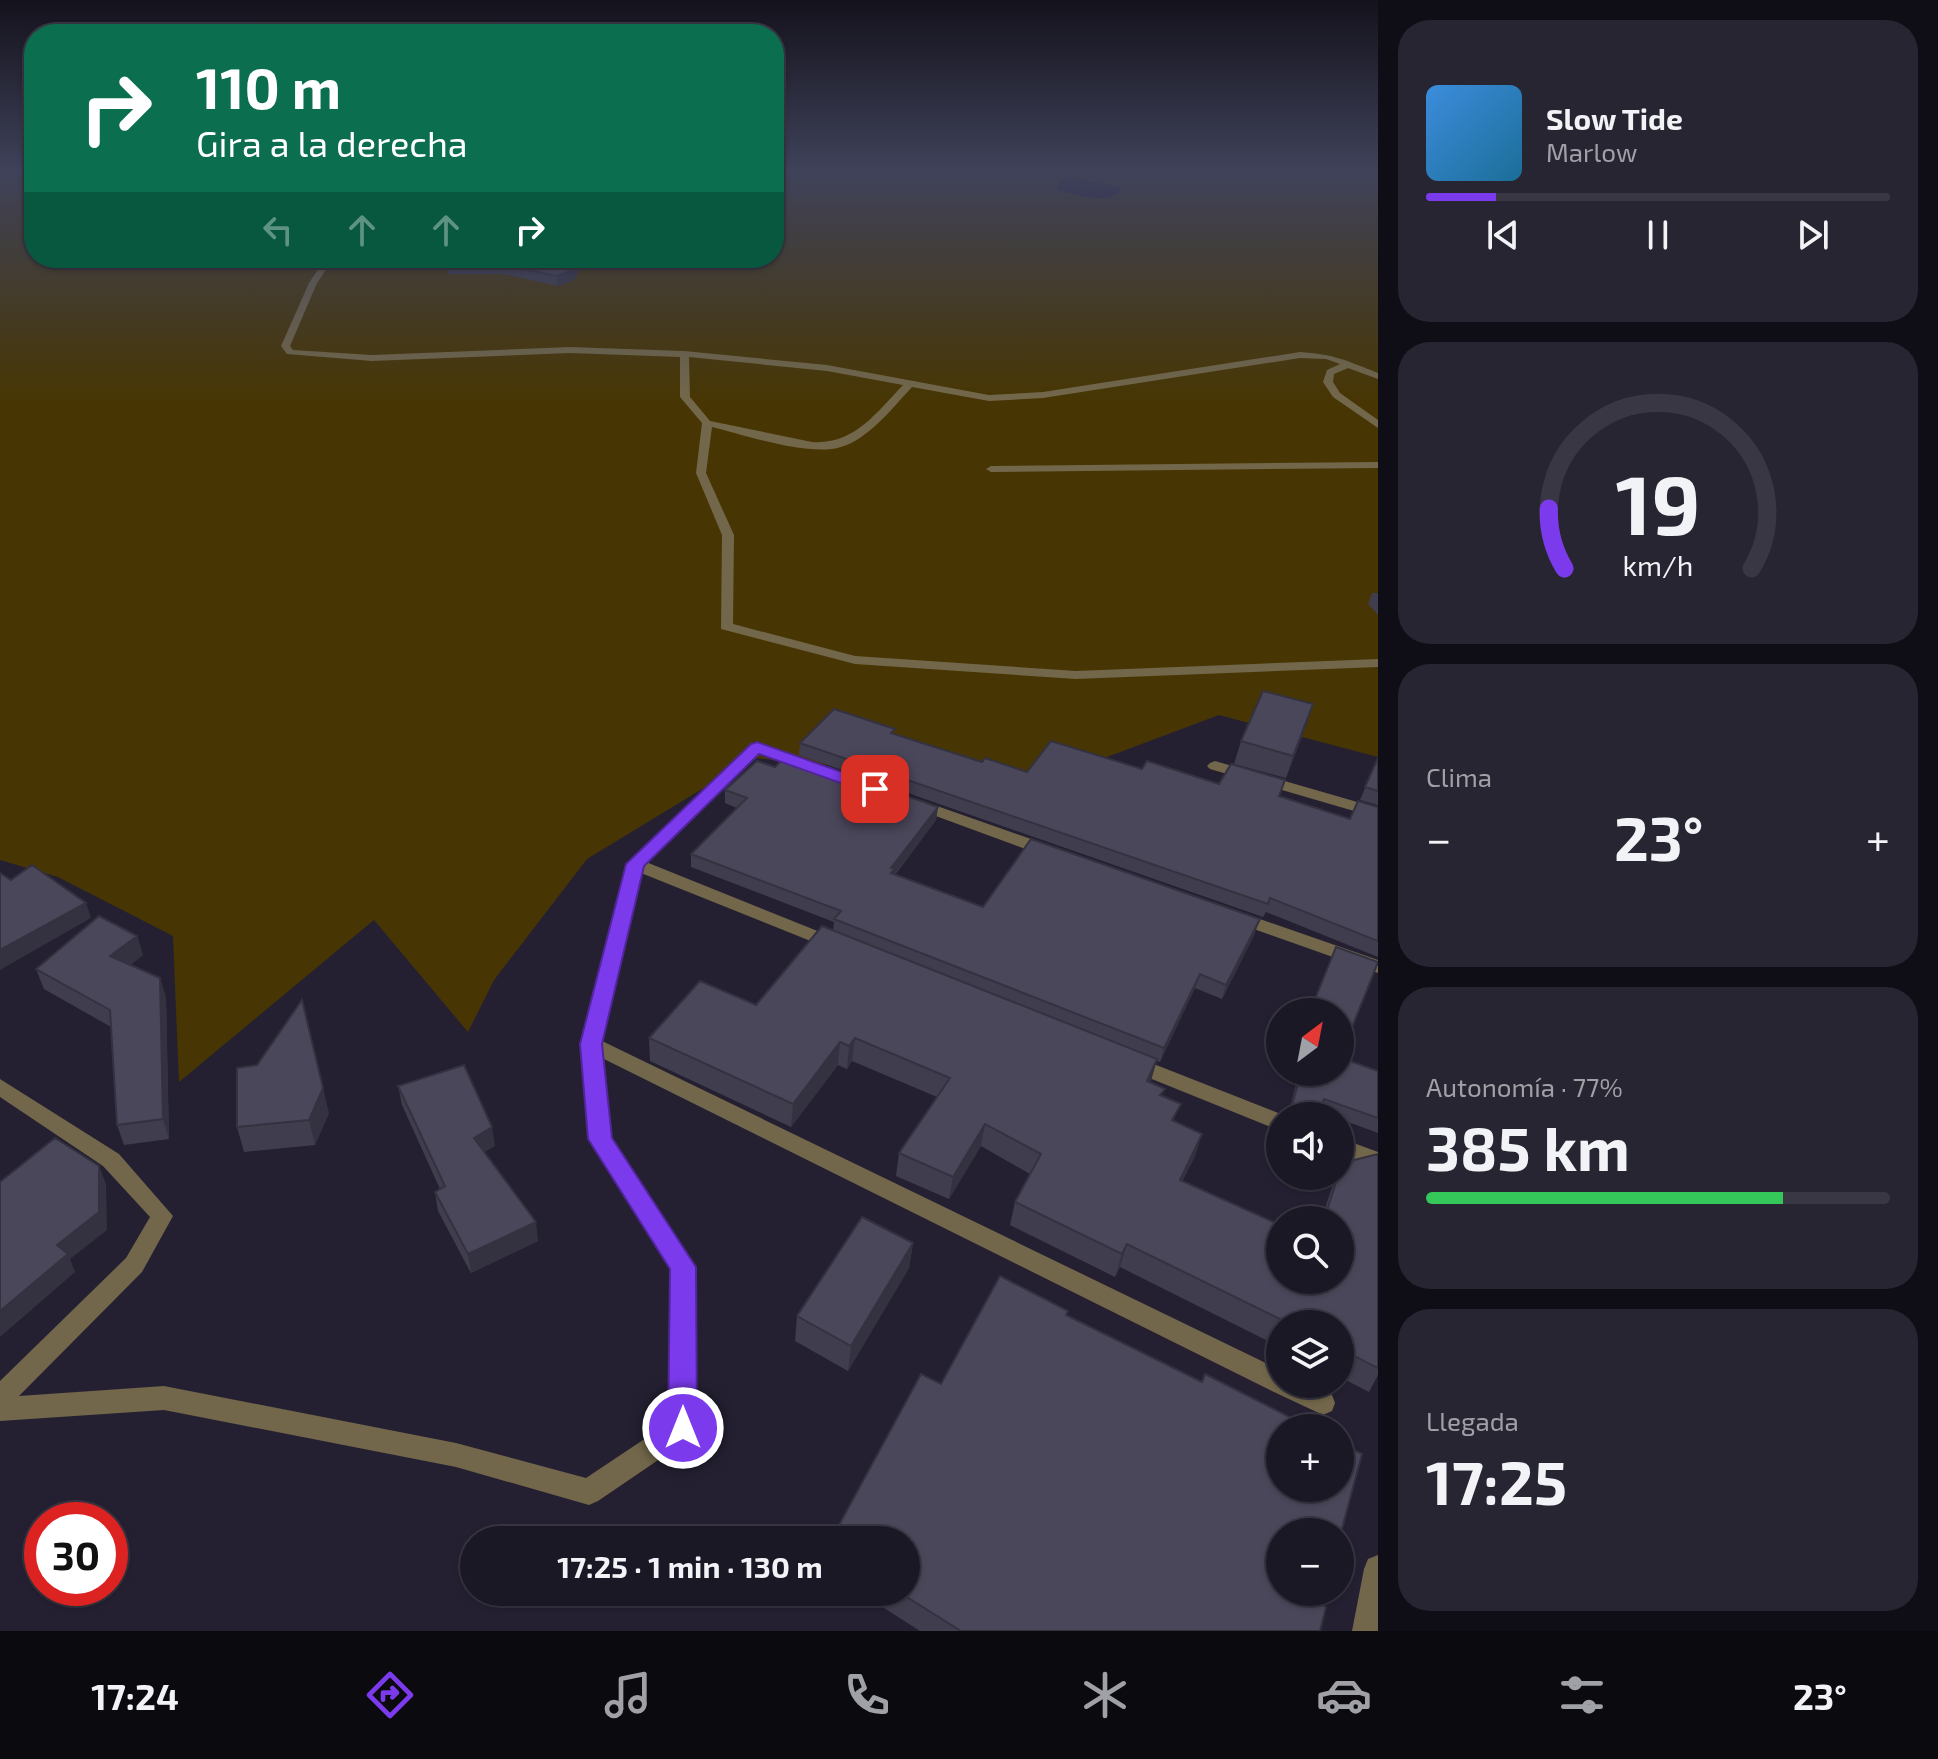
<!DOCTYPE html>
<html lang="es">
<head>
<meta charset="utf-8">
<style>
  :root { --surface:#1b1826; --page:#282532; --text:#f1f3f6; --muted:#a0a0a7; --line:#393743; --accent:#7c3aed }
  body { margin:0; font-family:"Exo 2",sans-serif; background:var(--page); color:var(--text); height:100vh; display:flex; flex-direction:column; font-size:30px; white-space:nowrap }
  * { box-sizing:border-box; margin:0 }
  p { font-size:26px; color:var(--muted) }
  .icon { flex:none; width:44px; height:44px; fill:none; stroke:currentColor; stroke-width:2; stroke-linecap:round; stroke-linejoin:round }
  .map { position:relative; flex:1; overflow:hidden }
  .side { display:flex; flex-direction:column; gap:20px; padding:20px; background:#0f0d15; width:560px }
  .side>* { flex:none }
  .hud { position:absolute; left:24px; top:24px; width:760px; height:244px; border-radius:32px; box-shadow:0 2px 6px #0004,0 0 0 2px var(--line); background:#0b6e4f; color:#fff; overflow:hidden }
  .needle { width:52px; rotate:32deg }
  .buttons { position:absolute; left:1266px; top:998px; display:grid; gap:16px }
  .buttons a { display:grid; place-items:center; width:88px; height:88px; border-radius:50%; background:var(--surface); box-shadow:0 2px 6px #0004,0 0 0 2px var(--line); font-size:40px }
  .speed { position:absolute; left:24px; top:1502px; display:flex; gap:16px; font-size:40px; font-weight:700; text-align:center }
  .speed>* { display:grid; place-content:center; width:104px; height:104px; border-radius:50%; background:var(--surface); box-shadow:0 2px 6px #0004,0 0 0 2px var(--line); line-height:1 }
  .speed .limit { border:12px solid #d22; background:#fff; color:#111 }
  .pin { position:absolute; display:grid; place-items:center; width:68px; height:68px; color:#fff; margin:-34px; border-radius:16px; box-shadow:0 4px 12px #0006 }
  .me { position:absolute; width:88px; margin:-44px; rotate:0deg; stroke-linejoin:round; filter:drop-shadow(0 0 6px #0008) }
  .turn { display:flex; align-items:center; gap:28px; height:168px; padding:0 40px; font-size:36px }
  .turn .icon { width:104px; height:104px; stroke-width:2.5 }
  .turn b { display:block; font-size:56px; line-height:68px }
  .lanes { display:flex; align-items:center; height:76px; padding:0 40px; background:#0003; justify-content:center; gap:40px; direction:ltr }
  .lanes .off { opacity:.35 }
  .big { font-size:60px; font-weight:700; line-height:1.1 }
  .side .card { flex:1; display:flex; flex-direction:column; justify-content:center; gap:12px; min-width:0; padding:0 28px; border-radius:32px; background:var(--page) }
  .side .dial { align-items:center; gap:0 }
  .dial svg { height:208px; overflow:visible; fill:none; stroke:var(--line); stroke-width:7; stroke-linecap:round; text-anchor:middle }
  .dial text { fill:var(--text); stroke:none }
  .song { display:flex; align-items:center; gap:24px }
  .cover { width:96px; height:96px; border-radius:12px; background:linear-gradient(135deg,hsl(210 70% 55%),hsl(200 70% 35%)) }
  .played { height:8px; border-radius:4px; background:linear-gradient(90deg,var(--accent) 15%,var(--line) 15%) }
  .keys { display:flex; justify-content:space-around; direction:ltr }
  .heat { display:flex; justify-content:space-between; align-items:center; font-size:44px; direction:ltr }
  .charge { height:12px; border-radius:6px; background:linear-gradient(90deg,#34c759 77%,var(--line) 0) }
  .trip { position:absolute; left:460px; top:1526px; width:460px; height:80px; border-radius:40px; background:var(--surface); box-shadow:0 2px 6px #0004,0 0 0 2px var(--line); font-weight:700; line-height:80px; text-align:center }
  .menu { display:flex; height:128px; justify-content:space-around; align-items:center; background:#0b0a0f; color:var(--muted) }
  .menu .icon { width:56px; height:56px }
  .menu .on { color:var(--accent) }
  .menu b { font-size:36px; color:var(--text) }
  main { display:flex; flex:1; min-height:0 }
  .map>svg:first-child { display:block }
  .green { fill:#473604 }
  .water { fill:#18013a }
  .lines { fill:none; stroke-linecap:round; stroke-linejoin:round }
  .minor { fill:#72674a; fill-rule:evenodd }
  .wall { fill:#403d4e }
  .shaded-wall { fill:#343240 }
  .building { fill:#4b475b; stroke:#343240; stroke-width:2 }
  .route { fill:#7c3aed; stroke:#51269a; stroke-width:2 }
</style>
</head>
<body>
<main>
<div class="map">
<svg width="1378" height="1631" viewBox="0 0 1378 1631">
  <rect width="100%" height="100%" fill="#242032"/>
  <path class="green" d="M 0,170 L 34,170 L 34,258 L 774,258 L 774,170 L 1378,170 L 1378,757 L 1219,715 L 1035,784 L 753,758 L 587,859 L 494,980 L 468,1032 L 374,920 L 179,1082 L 173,936 L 58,877 L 0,860 Z"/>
  <path class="water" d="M 1067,177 L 1121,187 L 1118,194 C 1099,203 1078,195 1058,190 L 1059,182 Z"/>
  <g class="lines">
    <path class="minor" d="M 321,258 L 329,258 L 327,268 L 317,283 L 290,346 L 293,350 L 372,355 L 570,347 L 684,351 L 827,365 L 989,395 L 1043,392 L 1300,352 C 1333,354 1348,361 1378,373 L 1378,379 L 1348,368 L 1334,374 L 1333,382 L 1340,393 L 1378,420 L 1378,428 L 1333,397 L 1323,382 L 1327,370 L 1340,364 L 1326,359 L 1300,358 L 1043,398 L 989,401 L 912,387 C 893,407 869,439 841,447 C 810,457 744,435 712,427 L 706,473 L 734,535 L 733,624 L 855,656 L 1076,671 L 1378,659 L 1378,667 L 1076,679 L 855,664 L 721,629 L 722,535 L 696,473 L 702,423 L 680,397 L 680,357 L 570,353 L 372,361 L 287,354 L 281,346 L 309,283 L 319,268 ZM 689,357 L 827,371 L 903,385 C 876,413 854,445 812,442 L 710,421 L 690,397 Z
      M 1378,462 L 1378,468 L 991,472 L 986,469 L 991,466 Z
      M 757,744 L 809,761 L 812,764 L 804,769 L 760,754 L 646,862 L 840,940 L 843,944 L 840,948 L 828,948 L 641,873 L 602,1041 L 1280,1370 L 1280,1384 L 1309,1384 L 1332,1395 L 1335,1403 L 1332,1411 L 1323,1415 L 1274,1392 L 602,1058 L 610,1138 L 694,1267 L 696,1428 L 692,1437 L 598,1501 L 589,1505 L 456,1467 L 164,1410 L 0,1421 L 0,1381 L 126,1258 L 150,1217 L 103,1166 L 0,1097 L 0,1079 L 119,1154 L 173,1216 L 142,1272 L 19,1396 L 164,1386 L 456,1443 L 586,1478 L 670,1422 L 672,1269 L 590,1139 L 581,1044 L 627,864 L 752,745 Z
      M 1215,761 L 1378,808 L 1378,818 L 1210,769 L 1207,766 L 1210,763 Z
      M 920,800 L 1051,846 L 1053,850 L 1051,854 L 1039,854 L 914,808 L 912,805 Z
      M 1237,911 L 1378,960 L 1378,973 L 1231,921 L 1228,917 L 1231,913 Z
      M 1134,1057 L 1141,1059 L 1286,1116 L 1280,1116 L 1280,1130 L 1273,1128 L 1127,1069 L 1124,1064 L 1127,1059 Z
      M 1340,1138 L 1378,1152 L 1378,1170 L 1340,1155 Z
      M 1378,1555 L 1378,1631 L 1352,1631 L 1364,1569 L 1368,1559 Z"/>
  </g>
  <path class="wall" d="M 451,258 L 586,258 L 574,280 L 558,286 L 503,274 L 448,274 L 447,265 Z
    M 1372,593 L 1378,593 L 1378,615 L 1368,604 Z
    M 1306,726 L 1286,778 L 1234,764 L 1241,741 Z
    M 895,734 L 982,762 L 1027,772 L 1142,769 L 1280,796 L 1350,819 L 1378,807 L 1378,957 L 1266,912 L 1263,917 L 799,755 L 800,743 Z
    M 1378,758 L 1378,805 L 1360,800 Z
    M 775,767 L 938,807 L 936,820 L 895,875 L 983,907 L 1255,933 L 1222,999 L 1195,988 L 1160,1062 L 1157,1061 L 1150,1082 L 1163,1096 L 1175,1122 L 1195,1156 L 1182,1181 L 1280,1280 L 1340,1220 L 1321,1220 L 1336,1176 L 1340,1176 L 1378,1154 L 1378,1375 L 1369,1392 L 1340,1377 L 1340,1324 L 1280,1324 L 1280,1347 L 1120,1267 L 1115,1277 L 1010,1225 L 1015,1202 L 1030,1174 L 981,1146 L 949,1199 L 896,1176 L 899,1153 L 937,1097 L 852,1061 L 847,1069 L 838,1065 L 791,1127 L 650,1061 L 649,1038 L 756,1005 L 833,931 L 834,922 L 691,867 L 691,854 L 737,808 L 725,803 L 725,790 Z
    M 137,936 L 143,955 L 130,965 L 160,978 L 166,998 L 169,1139 L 124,1145 L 117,1125 L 111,1027 L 44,989 L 36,969 Z
    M 1336,947 L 1345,1045 L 1350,1061 L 1378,1071 L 1378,1133 L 1340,1119 L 1340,1116 L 1331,1116 L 1319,1112 L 1317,1116 L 1288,1116 L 1299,1072 L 1340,1072 Z
    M 398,1086 L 495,1146 L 484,1152 L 538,1241 L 471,1273 L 438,1211 L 435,1192 L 440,1189 L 402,1105 Z
    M 329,1113 L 315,1145 L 244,1152 L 237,1127 Z
    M 913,1243 L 909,1268 L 848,1371 L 795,1341 L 797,1316 Z
    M 1066,1316 L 1321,1604 L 1320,1631 L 920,1631 L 859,1592 L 906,1592 L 941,1384 Z"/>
  <path class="shaded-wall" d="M 580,258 L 586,258 L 574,280 L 558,286 L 557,276 Z
    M 1313,704 L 1306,726 L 1286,778 L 1293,756 Z
    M 938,807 L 936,820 L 894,875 L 893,883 L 891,868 Z
    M 86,903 L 91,918 L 0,970 L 0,950 Z
    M 1260,919 L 1255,933 L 1222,999 L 1226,985 Z
    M 137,936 L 143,955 L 116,976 L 110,956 Z
    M 1200,974 L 1195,988 L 1160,1062 L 1164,1048 Z
    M 160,978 L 166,998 L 169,1139 L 163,1119 Z
    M 855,1038 L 852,1061 L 847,1069 L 849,1046 Z
    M 840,1042 L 838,1065 L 791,1127 L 793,1104 Z
    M 1157,1059 L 1151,1081 L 1140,1103 L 1147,1081 Z
    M 323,1088 L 329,1113 L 315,1145 L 309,1120 Z
    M 985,1124 L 981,1146 L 949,1199 L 953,1177 Z
    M 492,1127 L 495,1146 L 476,1157 L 474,1138 Z
    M 1202,1134 L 1195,1156 L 1172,1203 L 1180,1180 Z
    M 99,1166 L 106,1184 L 107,1230 L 70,1259 L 75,1272 L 0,1337 L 0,1311 Z
    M 536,1222 L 538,1241 L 471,1273 L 468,1254 Z
    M 913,1243 L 909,1268 L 848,1371 L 851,1346 Z
    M 1127,1244 L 1120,1267 L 1115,1277 L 1122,1254 Z"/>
  <path class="building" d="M 451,258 L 580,258 L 573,270 L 557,276 L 503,265 L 447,265 Z
    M 1263,691 L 1313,704 L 1293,756 L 1241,741 Z
    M 834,709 L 895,729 L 891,733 L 982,762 L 985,758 L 1027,772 L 1051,741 L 1142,769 L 1147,761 L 1219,784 L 1231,764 L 1285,780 L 1279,796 L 1350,819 L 1358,801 L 1378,807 L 1378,941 L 1270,898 L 1268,904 L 800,743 Z
    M 788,754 L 938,807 L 891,868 L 895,869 L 891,873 L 983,907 L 1031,839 L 1260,919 L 1226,985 L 1200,974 L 1164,1048 L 834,919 L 841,911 L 691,854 L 747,798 L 725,790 L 757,761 L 775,767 Z
    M 1378,758 L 1378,791 L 1365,787 Z
    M 32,865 L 86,903 L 0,950 L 0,873 L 11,880 Z
    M 99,916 L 137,936 L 110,956 L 160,978 L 163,1119 L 117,1125 L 110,1010 L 36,969 Z
    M 822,926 L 1157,1059 L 1147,1081 L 1165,1089 L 1160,1095 L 1181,1104 L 1172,1120 L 1202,1134 L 1180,1180 L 1280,1225 L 1280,1280 L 1340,1280 L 1340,1220 L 1324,1220 L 1338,1176 L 1340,1176 L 1342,1163 L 1378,1154 L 1378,1368 L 1340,1349 L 1340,1324 L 1290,1324 L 1127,1244 L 1122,1254 L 1015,1202 L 1041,1154 L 985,1124 L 953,1177 L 899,1153 L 950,1078 L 855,1038 L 849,1046 L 840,1042 L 793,1104 L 649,1038 L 700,981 L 756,1005 Z
    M 1336,947 L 1378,962 L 1345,1045 L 1353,1048 L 1350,1061 L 1378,1071 L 1378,1118 L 1324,1099 L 1317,1116 L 1299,1116 L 1290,1113 L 1301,1072 L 1340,1072 L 1340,1012 L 1310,1012 Z
    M 302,1000 L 323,1088 L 309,1120 L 237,1127 L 237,1068 L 257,1065 Z
    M 464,1065 L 492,1127 L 474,1138 L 536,1222 L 468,1254 L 435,1192 L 445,1186 L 398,1086 Z
    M 55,1138 L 99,1166 L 99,1212 L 57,1245 L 68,1254 L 0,1311 L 0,1182 Z
    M 862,1217 L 913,1243 L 851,1346 L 797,1316 Z
    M 1000,1276 L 1068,1311 L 1066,1315 L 1202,1382 L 1205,1374 L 1311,1428 L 1280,1428 L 1280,1488 L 1340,1488 L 1340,1443 L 1362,1454 L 1340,1536 L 1340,1532 L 1280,1532 L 1280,1592 L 1325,1592 L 1321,1604 L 1326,1607 L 1320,1631 L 961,1631 L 899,1592 L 906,1592 L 906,1540 L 831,1540 L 921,1374 L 941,1384 Z"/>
  <linearGradient id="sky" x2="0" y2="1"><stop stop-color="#14121c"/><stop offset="0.43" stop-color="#3f425a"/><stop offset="1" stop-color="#3f425a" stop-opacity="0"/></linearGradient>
  <rect width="1378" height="398" fill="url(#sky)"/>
  <path class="route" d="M 757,742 L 881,786 L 884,789 L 875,795 L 869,793 L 759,754 L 644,866 L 602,1044 L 612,1138 L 696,1267 L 697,1428 L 693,1438 L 683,1442 L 672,1438 L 668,1428 L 670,1269 L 588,1139 L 580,1044 L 626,864 L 751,744 Z"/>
</svg>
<div class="buttons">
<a><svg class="needle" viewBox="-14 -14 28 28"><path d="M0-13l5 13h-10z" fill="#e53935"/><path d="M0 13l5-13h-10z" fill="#a0a0a7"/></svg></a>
<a><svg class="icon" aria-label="sound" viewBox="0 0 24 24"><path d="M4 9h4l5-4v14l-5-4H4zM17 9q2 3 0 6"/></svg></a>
<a><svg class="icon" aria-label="search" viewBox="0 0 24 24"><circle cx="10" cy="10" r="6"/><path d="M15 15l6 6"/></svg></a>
<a><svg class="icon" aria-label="layers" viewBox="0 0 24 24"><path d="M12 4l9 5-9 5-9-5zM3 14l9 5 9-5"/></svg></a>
<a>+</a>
<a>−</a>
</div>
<div class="speed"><div class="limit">30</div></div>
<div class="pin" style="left:875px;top:789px;background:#d93025"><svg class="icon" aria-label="arrive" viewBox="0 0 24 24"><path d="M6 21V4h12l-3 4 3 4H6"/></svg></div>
<svg class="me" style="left:683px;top:1428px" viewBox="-20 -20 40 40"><circle r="17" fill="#7c3aed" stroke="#fff" stroke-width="3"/><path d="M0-11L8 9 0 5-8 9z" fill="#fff"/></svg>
<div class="trip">17:25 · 1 min · 130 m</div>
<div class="hud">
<div class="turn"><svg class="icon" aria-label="right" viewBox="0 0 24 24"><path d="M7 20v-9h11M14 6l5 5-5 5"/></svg><div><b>110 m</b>Gira a la derecha</div></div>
<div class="lanes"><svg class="icon off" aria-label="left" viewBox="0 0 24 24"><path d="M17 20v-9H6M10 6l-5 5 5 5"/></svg><svg class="icon off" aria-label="ahead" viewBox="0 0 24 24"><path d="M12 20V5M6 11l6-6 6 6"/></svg><svg class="icon off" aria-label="ahead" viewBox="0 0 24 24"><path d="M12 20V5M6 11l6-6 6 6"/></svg><svg class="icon" aria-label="right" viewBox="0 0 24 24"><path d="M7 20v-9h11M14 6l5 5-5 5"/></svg></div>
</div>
</div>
<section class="side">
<div class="card">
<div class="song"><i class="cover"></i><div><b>Slow Tide</b><p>Marlow</p></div></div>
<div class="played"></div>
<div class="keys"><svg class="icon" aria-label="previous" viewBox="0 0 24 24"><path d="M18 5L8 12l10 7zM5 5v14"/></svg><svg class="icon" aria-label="pause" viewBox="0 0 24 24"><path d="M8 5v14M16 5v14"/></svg><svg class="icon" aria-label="next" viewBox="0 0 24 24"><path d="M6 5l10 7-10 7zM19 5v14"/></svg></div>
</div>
<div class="card dial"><svg viewBox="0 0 100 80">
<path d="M14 69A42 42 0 1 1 86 69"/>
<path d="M14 69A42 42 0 0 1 8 46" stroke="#7c3aed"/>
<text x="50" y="56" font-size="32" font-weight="700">19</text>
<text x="50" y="72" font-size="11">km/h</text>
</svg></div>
<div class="card"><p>Clima</p>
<div class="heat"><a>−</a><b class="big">23°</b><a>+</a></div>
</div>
<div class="card"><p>Autonomía · 77%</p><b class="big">385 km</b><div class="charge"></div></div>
<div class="card"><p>Llegada</p><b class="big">17:25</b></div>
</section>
</main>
<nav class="menu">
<b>17:24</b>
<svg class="icon on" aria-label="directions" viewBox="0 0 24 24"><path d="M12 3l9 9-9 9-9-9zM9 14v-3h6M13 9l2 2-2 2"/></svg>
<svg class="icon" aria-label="music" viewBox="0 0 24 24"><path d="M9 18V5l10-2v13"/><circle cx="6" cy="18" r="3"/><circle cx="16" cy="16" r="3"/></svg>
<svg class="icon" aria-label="phone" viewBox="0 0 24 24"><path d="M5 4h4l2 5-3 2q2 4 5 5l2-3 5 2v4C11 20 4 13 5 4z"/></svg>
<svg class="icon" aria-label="climate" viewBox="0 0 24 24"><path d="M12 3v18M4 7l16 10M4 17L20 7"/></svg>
<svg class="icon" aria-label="car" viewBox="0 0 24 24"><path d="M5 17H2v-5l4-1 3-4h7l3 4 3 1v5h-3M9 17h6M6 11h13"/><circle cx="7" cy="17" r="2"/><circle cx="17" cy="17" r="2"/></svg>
<svg class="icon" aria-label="filters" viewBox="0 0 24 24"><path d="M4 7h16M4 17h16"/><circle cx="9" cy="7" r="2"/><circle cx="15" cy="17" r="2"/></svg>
<b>23°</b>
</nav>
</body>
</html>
